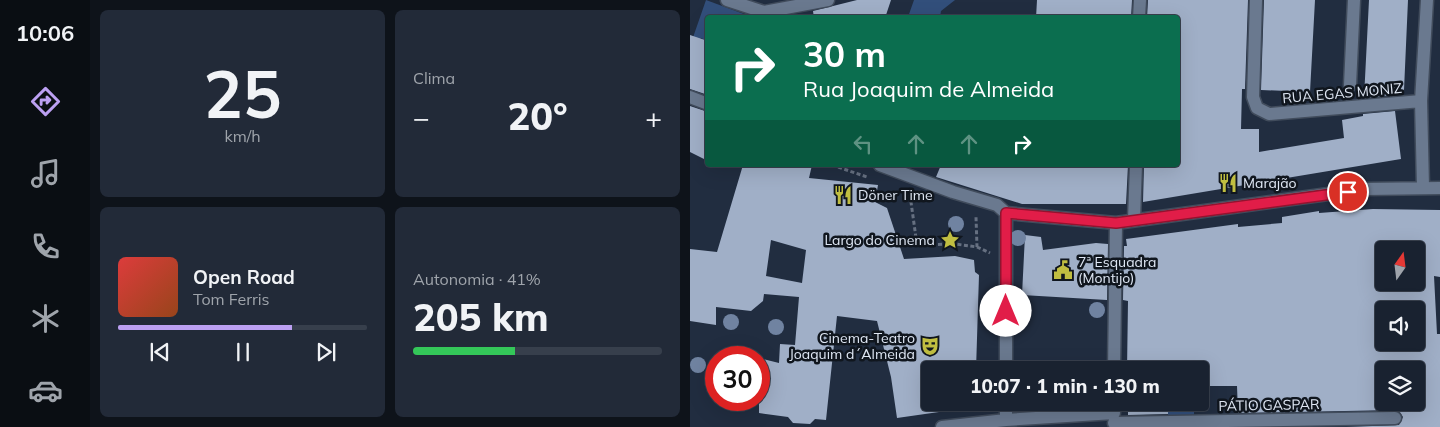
<!DOCTYPE html>
<html lang="pt">
<head>
<meta charset="utf-8">
<style>
  :root { --surface:#192230; --page:#222a38; --text:#f1f3f6; --muted:#9fa4ab; --line:#373f4c; --accent:#bca0f2 }
  body { margin:0; font-family:Mulish,sans-serif; background:var(--page); color:var(--text); height:100vh; display:flex; flex-direction:column; font-size:19px; white-space:nowrap }
  * { box-sizing:border-box; margin:0 }
  p { font-size:16px; color:var(--muted) }
  .icon { flex:none; width:28px; height:28px; fill:none; stroke:currentColor; stroke-width:2; stroke-linecap:round; stroke-linejoin:round }
  .map { position:relative; flex:1; overflow:hidden }
  .sheet { display:flex; flex-direction:column; gap:10px; padding:10px; background:#0e131a; width:600px }
  .sheet>* { flex:none }
  .hud { position:absolute; left:15px; top:15px; width:475px; height:152px; border-radius:5px; box-shadow:0 5px 20px #0002,0 0 0 1px var(--line); background:#0b6e4f; color:#fff; overflow:hidden }
  .needle { width:32px; rotate:14deg }
  .controls { position:absolute; left:685px; top:241px; display:grid; gap:10px }
  .controls a { display:grid; place-items:center; width:50px; height:50px; border-radius:5px; background:var(--surface); box-shadow:0 5px 20px #0002,0 0 0 1px var(--line); font-size:25px }
  .speed { position:absolute; left:15px; top:346px; display:flex; gap:10px; font-size:25px; font-weight:700; text-align:center }
  .speed>* { display:grid; place-content:center; width:65px; height:65px; border-radius:50%; background:var(--surface); box-shadow:0 5px 20px #0002,0 0 0 1px var(--line); line-height:1 }
  .speed .limit { border:8px solid #d22; background:#fff; color:#111 }
  .pin { position:absolute; display:grid; place-items:center; width:42px; height:42px; color:#fff; margin:-21px; border:2px solid #fff; border-radius:50%; box-shadow:0 1px 5px #0007 }
  .me { position:absolute; width:55px; margin:-28px; rotate:0deg; stroke-linejoin:round; filter:drop-shadow(0 0 4px #0008) }
  .turn { display:flex; align-items:center; gap:18px; height:105px; padding:0 15px; font-size:22px }
  .turn .icon { width:65px; height:65px; stroke-width:2.5 }
  .turn b { display:block; font-size:35px; line-height:42px }
  .lanes { display:flex; align-items:center; height:48px; padding:0 15px; background:#0003; justify-content:center; gap:25px; direction:ltr }
  .lanes .off { opacity:.35 }
  .big { font-size:38px; font-weight:800; line-height:1.1 }
  .sheet .widget { flex:1; display:flex; flex-direction:column; justify-content:center; gap:8px; min-width:0; padding:0 18px; border-radius:8px; background:var(--page) }
  .sheet .dial { align-items:center; gap:0 }
  .dial b { font-size:65px; line-height:1 }
  .song { display:flex; align-items:center; gap:15px }
  .cover { width:60px; height:60px; border-radius:8px; background:linear-gradient(135deg,hsl(0 70% 55%),hsl(20 70% 35%)) }
  .played { height:5px; border-radius:2px; background:linear-gradient(90deg,var(--accent) 70%,var(--line) 70%) }
  .keys { display:flex; justify-content:space-around; direction:ltr }
  .heat { display:flex; justify-content:space-between; align-items:center; font-size:28px; direction:ltr }
  .charge { height:8px; border-radius:4px; background:linear-gradient(90deg,#34c759 41%,var(--line) 0) }
  .sheet .tiles { flex:1; display:grid; gap:10px; grid-template-columns:repeat(2,1fr) }
  .trip { position:absolute; left:231px; top:361px; width:288px; height:50px; border-radius:5px; background:var(--surface); box-shadow:0 5px 20px #0002,0 0 0 1px var(--line); font-weight:800; line-height:50px; text-align:center }
  main { display:flex; flex:1; min-height:0 }
  .tab-bar { display:flex; flex-direction:column; width:90px; justify-content:space-around; align-items:center; background:#0a0e13; color:var(--muted) }
  .tab-bar .icon { width:35px; height:35px }
  .tab-bar .active { color:var(--accent) }
  .tab-bar b { font-size:22px; color:var(--text) }
  .map>svg:first-child { display:block }
  .green { fill:#324f7b }
  .building { fill:#a0afc7; fill-rule:evenodd }
  .lines { fill:none; stroke-linecap:round; stroke-linejoin:round }
  .minor-casing { stroke:#414c5c; stroke-width:15 }
  .path { stroke:#667081; stroke-width:3; stroke-dasharray:4 2.5; stroke-linecap:butt }
  .minor { stroke:#6a798f; stroke-width:12 }
  .tree { fill:#7083a1 }
  .route-casing { stroke:#92132f; stroke-width:12 }
  .route { stroke:#e11d48; stroke-width:9 }
  .labels { text-anchor:middle; dominant-baseline:central; stroke-width:5; stroke-linejoin:round; paint-order:stroke }
  .street-label { font-size:14px; fill:#dfe7f4; stroke:#10161e }
  .poi-label { font-size:14px; fill:#dfe7f4; stroke:#10161e; text-anchor:start }
</style>
</head>
<body>
<main>
<nav class="tab-bar">
<b>10:06</b>
<svg class="icon active" aria-label="directions" viewBox="0 0 24 24"><path d="M12 3l9 9-9 9-9-9zM9 14v-3h6M13 9l2 2-2 2"/></svg>
<svg class="icon" aria-label="music" viewBox="0 0 24 24"><path d="M9 18V5l10-2v13"/><circle cx="6" cy="18" r="3"/><circle cx="16" cy="16" r="3"/></svg>
<svg class="icon" aria-label="phone" viewBox="0 0 24 24"><path d="M5 4h4l2 5-3 2q2 4 5 5l2-3 5 2v4C11 20 4 13 5 4z"/></svg>
<svg class="icon" aria-label="climate" viewBox="0 0 24 24"><path d="M12 3v18M4 7l16 10M4 17L20 7"/></svg>
<svg class="icon" aria-label="car" viewBox="0 0 24 24"><path d="M5 17H2v-5l4-1 3-4h7l3 4 3 1v5h-3M9 17h6M6 11h13"/><circle cx="7" cy="17" r="2"/><circle cx="17" cy="17" r="2"/></svg>
</nav>
<section class="sheet">
<div class="tiles">
<div class="widget dial"><b>25</b><p>km/h</p></div>
<div class="widget"><p>Clima</p>
<div class="heat"><a>−</a><b class="big">20°</b><a>+</a></div>
</div>
<div class="widget">
<div class="song"><i class="cover"></i><div><b>Open Road</b><p>Tom Ferris</p></div></div>
<div class="played"></div>
<div class="keys"><svg class="icon" aria-label="previous" viewBox="0 0 24 24"><path d="M18 5L8 12l10 7zM5 5v14"/></svg><svg class="icon" aria-label="pause" viewBox="0 0 24 24"><path d="M8 5v14M16 5v14"/></svg><svg class="icon" aria-label="next" viewBox="0 0 24 24"><path d="M6 5l10 7-10 7zM19 5v14"/></svg></div>
</div>
<div class="widget"><p>Autonomia · 41%</p><b class="big">205 km</b><div class="charge"></div></div>
</div>
</section>
<div class="map">
<svg width="750" height="427" viewBox="0 0 750 427">
  <rect width="100%" height="100%" fill="#212d40"/>
  <path class="green" d="M 16,0 L 62,17 L 62,18 L 18,18 L 17,41 L 11,38 L 0,46 Z
    M 224,0 L 265,0 L 251,11 L 250,17 L 218,17 Z
    M 478,403 L 504,403 L 504,416 L 478,417 Z"/>
  <path class="building" d="M 167,0 L 201,0 L 195,18 L 124,18 L 123,11 Z
    M 347,0 L 442,0 L 441,18 L 346,18 Z
    M 458,0 L 558,0 L 555,89 L 552,89 L 551,129 L 569,129 L 569,152 L 654,138 L 652,120 L 673,116 L 673,114 L 705,111 L 711,159 L 453,202 L 454,165 L 488,165 L 488,18 L 457,18 Z
    M 574,0 L 625,0 L 620,92 L 571,90 Z
    M 679,0 L 718,0 L 714,90 L 702,89 L 703,95 L 674,98 Z
    M 0,35 L 18,41 L 18,95 L 0,89 Z
    M 0,106 L 18,112 L 18,161 L 0,152 Z
    M 53,165 L 122,165 L 119,178 L 188,185 L 185,202 L 197,208 L 214,259 L 265,256 L 284,260 L 285,272 L 289,275 L 286,370 L 240,370 L 240,402 L 284,402 L 284,407 L 207,418 L 201,377 L 187,321 L 147,316 L 136,420 L 125,419 L 120,424 L 103,423 L 98,417 L 69,413 L 69,358 L 89,363 L 90,344 L 105,345 L 109,297 L 74,294 L 73,301 L 61,311 L 26,307 L 26,325 L 0,321 L 0,249 L 27,252 ZM 81,240 L 116,250 L 112,283 L 76,276 Z
    M 251,165 L 438,165 L 436,204 L 332,204 L 246,177 Z
    M 683,209 L 750,210 L 750,277 L 744,276 L 747,334 L 750,334 L 750,427 L 656,427 L 709,425 L 713,417 L 709,411 L 705,410 L 548,413 L 547,386 L 510,386 L 510,370 L 437,370 L 438,301 L 433,300 L 434,246 L 437,246 L 436,239 L 548,224 L 548,227 L 592,223 L 592,217 L 629,211 L 629,213 ZM 694,250 L 726,250 L 726,282 L 694,282 ZM 694,310 L 726,310 L 726,342 L 694,342 ZM 694,370 L 726,370 L 726,402 L 694,402 Z
    M 335,235 L 351,237 L 353,250 L 406,243 L 418,244 L 417,300 L 332,295 Z
    M 438,402 L 478,402 L 478,414 L 438,415 Z"/>
  <g class="lines">
    <g class="minor-casing">
      <path id="minor" d="M 37,0 L 74,12 L 138,0
        M 566,0 L 563,97 L 567,108 L 579,114 L 731,101
        M 449,18 L 450,0
        M 660,85 L 664,0
        M 0,97 L 18,104
        M 190,165 L 263,192 L 307,205 L 316,213 L 426,223 L 675,189 L 750,188
        M 733,187 L 731,101 L 737,0
        M 316,213 L 316,370
        M 444,219 L 446,165
        M 424,370 L 426,223
        M 316,402 L 316,420
        M 424,423 L 705,418
        M 252,427 L 316,420 L 424,413"/>
    </g>
    <path class="path" d="M 142,165 L 177,177
      M 220,195 L 227,245 L 265,244 L 287,247 L 286,217
      M 287,247 L 300,253"/>
    <use href="#minor" class="minor"/>
  </g>
  <g class="tree">
    <circle cx="266" cy="224" r="8"/>
    <circle cx="328" cy="238" r="8"/>
    <circle cx="333" cy="307" r="8"/>
    <circle cx="407" cy="310" r="8"/>
    <circle cx="41" cy="322" r="8"/>
    <circle cx="86" cy="327" r="8"/>
    <circle cx="8" cy="365" r="8"/>
  </g>
  <g class="lines">
    <g class="route-casing">
      <path id="route" d="M 316,311 L 316,213 L 426,223 L 658,192"/>
    </g>
    <use href="#route" class="route"/>
  </g>
  <defs>
    <g id="restaurant-bare" transform="scale(1.5)"><path d="M-5-6h1v4h1v-4h1v4h1v-4h1v5L-1.5 .5V6h-2V.5L-5-1ZM5-6V6H3V1.5H1.5Q1.5-4 5-6Z" fill="#c0be41" stroke="#10161e" stroke-width="2.5" paint-order="stroke"/></g>
    <g id="sight-bare" transform="scale(1.5)"><path d="M0-6L1.8-2.2L6-1.7L2.9 1.2L3.7 5.4L0 3.3L-3.7 5.4L-2.9 1.2L-6-1.7L-1.8-2.2Z" fill="#c0be41" stroke="#10161e" stroke-width="2.5" paint-order="stroke"/></g>
    <g id="civic-bare" transform="scale(1.5)"><path d="M-.6-6.5H3V-4.5H.6V-3L4-1V1h2V6H-6V1h2V-1L-.6-3ZM-1.2 2.5V6h2.4V2.5Z" fill="#c0be41" stroke="#10161e" stroke-width="2.5" paint-order="stroke"/></g>
    <g id="theatre-bare" transform="scale(1.5)"><path d="M-5-5.5Q0-4 5-5.5V0Q5 5 0 6Q-5 5-5 0ZM-3.3-2.5H-1v1.5H-3.3ZM1-2.5H3.3v1.5H1ZM-2.8 1Q0 5.5 2.8 1Z" fill="#c0be41" stroke="#10161e" stroke-width="2.5" paint-order="stroke"/></g>
  </defs>
  <g fill-rule="evenodd">
    <use href="#restaurant-bare" x="538" y="183"/>
    <use href="#restaurant-bare" x="153" y="195"/>
    <use href="#sight-bare" x="260" y="240"/>
    <use href="#civic-bare" x="373" y="270"/>
    <use href="#theatre-bare" x="240" y="346"/>
  </g>
  <g class="labels">
    <g class="street-label">
      <text transform="translate(652 93) rotate(-5)">RUA EGAS MONIZ</text>
      <text transform="translate(579 405) rotate(-1)">PÁTIO GASPAR</text>
    </g>
    <g class="poi-label">
      <text x="553" y="183">Marajão</text>
      <text x="168" y="195">Döner Time</text>
      <text x="245" y="240" text-anchor="end">Largo do Cinema</text>
      <text x="388" y="262">7ª Esquadra<tspan x="388" dy="16">(Montijo)</tspan></text>
      <text x="225" y="338" text-anchor="end">Cinema-Teatro<tspan x="225" dy="16">Joaquim d´Almeida</tspan></text>
    </g>
  </g>
</svg>
<div class="controls">
<a><svg class="needle" viewBox="-14 -14 28 28"><path d="M0-13l5 13h-10z" fill="#e53935"/><path d="M0 13l5-13h-10z" fill="#9fa4ab"/></svg></a>
<a><svg class="icon" aria-label="sound" viewBox="0 0 24 24"><path d="M4 9h4l5-4v14l-5-4H4zM17 9q2 3 0 6"/></svg></a>
<a><svg class="icon" aria-label="layers" viewBox="0 0 24 24"><path d="M12 4l9 5-9 5-9-5zM3 14l9 5 9-5"/></svg></a>
</div>
<div class="speed"><div class="limit">30</div></div>
<div class="pin" style="left:658px;top:192px;background:#d93025"><svg class="icon" aria-label="arrive" viewBox="0 0 24 24"><path d="M6 21V4h12l-3 4 3 4H6"/></svg></div>
<svg class="me" style="left:316px;top:311px" viewBox="-20 -20 40 40"><circle r="19" fill="#fff"/><path d="M0-13L10 11 0 6-10 11z" fill="#e11d48"/></svg>
<div class="trip">10:07 · 1 min · 130 m</div>
<div class="hud">
<div class="turn"><svg class="icon" aria-label="right" viewBox="0 0 24 24"><path d="M7 20v-9h11M14 6l5 5-5 5"/></svg><div><b>30 m</b>Rua Joaquim de Almeida</div></div>
<div class="lanes"><svg class="icon off" aria-label="left" viewBox="0 0 24 24"><path d="M17 20v-9H6M10 6l-5 5 5 5"/></svg><svg class="icon off" aria-label="ahead" viewBox="0 0 24 24"><path d="M12 20V5M6 11l6-6 6 6"/></svg><svg class="icon off" aria-label="ahead" viewBox="0 0 24 24"><path d="M12 20V5M6 11l6-6 6 6"/></svg><svg class="icon" aria-label="right" viewBox="0 0 24 24"><path d="M7 20v-9h11M14 6l5 5-5 5"/></svg></div>
</div>
</div>
</main>
</body>
</html>
